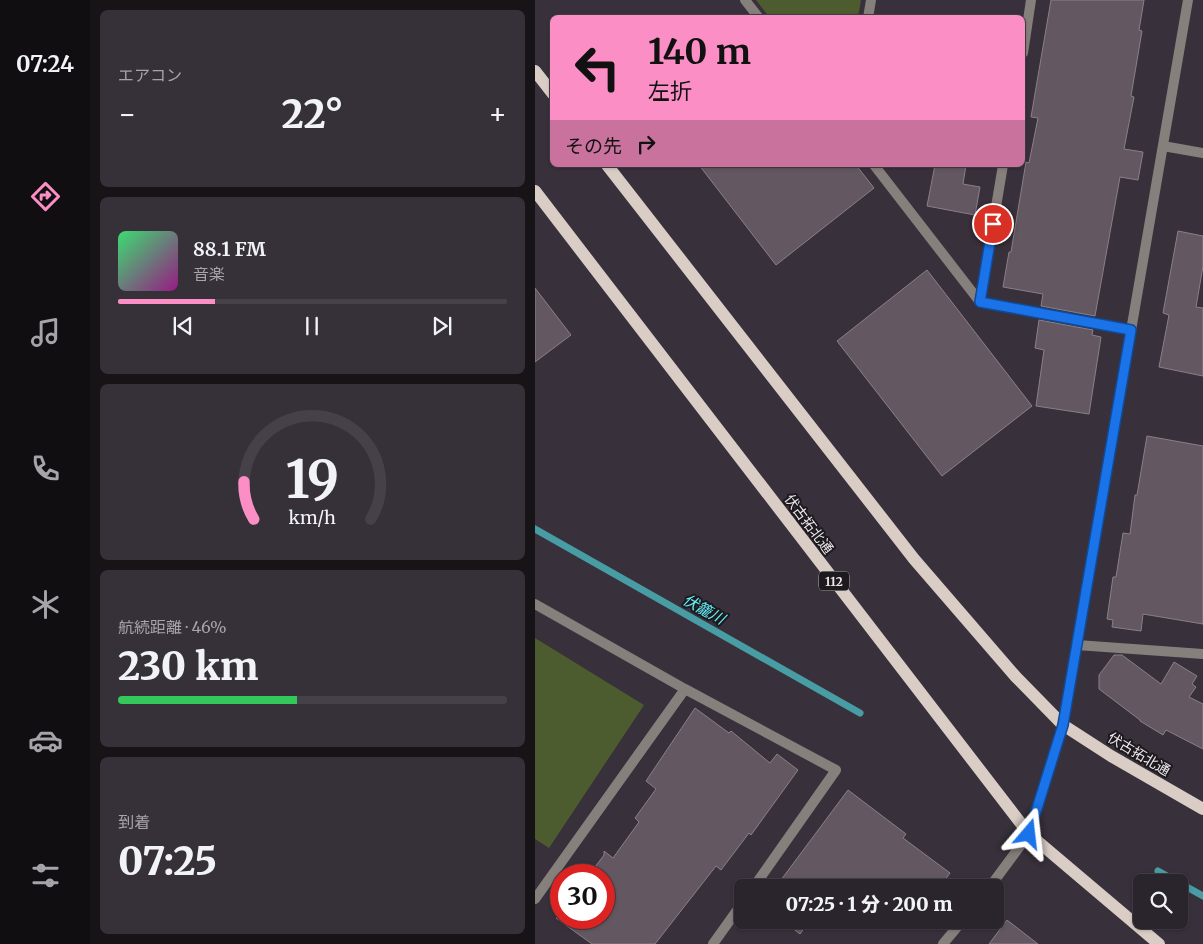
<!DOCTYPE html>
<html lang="ja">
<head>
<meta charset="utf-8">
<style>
  :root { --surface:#2a242c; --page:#363038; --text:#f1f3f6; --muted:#a5a4a9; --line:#464148; --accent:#fb8fc5 }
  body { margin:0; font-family:Merriweather,"Noto Sans JP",serif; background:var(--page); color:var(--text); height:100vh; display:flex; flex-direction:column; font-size:19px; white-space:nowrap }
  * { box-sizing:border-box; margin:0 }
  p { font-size:16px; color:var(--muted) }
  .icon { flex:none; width:28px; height:28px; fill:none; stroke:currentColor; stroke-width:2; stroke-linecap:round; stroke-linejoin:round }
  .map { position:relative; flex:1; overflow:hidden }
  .drawer { display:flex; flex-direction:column; gap:10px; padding:10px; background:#171418; width:445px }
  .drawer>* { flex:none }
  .banner { position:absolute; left:15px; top:15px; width:475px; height:152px; border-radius:8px; box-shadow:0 1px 4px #0004,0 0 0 1px var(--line); background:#fb8fc5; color:#111; overflow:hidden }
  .fabs { position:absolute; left:598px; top:874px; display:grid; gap:10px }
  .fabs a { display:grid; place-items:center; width:55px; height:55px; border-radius:8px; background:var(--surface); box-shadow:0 1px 4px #0004,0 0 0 1px var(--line); font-size:25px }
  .speed { position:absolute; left:15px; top:864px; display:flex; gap:10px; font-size:25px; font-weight:700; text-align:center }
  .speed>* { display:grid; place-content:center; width:65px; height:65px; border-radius:50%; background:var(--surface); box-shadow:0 1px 4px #0004,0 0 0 1px var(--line); line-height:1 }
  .speed .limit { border:8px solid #d22; background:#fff; color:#111 }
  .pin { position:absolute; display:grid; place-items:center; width:42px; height:42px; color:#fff; margin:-21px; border:2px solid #fff; border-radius:50%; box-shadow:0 1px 5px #0007 }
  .me { position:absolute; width:55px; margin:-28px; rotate:17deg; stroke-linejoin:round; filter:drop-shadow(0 0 4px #0008) }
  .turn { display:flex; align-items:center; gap:18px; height:105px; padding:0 15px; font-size:22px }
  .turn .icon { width:65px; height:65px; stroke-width:2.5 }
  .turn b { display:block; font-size:35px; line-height:42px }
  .then { display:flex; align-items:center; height:48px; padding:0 15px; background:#0003; gap:10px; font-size:19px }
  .big { font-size:38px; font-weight:800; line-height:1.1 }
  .drawer .tile { flex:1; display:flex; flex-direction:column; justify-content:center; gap:8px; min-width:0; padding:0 18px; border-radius:8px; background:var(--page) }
  .drawer .dial { align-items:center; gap:0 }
  .dial svg { height:130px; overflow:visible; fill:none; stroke:var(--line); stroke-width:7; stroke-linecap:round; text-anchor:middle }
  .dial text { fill:var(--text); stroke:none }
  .song { display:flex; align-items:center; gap:15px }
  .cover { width:60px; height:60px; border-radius:8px; background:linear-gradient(135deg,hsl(140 70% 55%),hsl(310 70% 35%)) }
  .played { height:5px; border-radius:2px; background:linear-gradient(90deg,var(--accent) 25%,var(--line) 25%) }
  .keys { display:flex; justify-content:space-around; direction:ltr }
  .heat { display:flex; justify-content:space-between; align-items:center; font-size:28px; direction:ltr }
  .charge { height:8px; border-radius:4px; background:linear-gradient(90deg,#34c759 46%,var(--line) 0) }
  .trip { position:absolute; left:199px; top:879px; width:270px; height:50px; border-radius:8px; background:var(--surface); box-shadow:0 1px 4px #0004,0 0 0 1px var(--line); font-weight:800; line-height:50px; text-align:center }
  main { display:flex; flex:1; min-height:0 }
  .tabs { display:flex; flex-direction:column; width:90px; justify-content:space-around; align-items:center; background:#110e12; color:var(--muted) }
  .tabs .icon { width:35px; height:35px }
  .tabs .active { color:var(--accent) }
  .tabs b { font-size:22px; color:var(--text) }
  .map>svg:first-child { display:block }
  .green { fill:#4d5c2e }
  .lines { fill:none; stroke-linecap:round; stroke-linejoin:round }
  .stream { stroke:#489ca4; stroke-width:7 }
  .building { fill:#635861; stroke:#8b7f88 }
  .street { stroke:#86807c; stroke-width:10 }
  .primary { stroke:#d9cdc5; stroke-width:12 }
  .route-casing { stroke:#114b97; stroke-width:12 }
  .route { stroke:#1a73e8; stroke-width:9 }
  .labels { text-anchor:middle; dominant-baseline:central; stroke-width:4; stroke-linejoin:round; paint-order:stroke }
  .shield { fill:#1d1a1e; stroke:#afaab0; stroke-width:1 }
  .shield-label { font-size:12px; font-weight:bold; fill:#ede8ee }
  .street-label { font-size:14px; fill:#ede8ee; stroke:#1d1a1e }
  .water-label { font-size:15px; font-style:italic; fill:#64f0fc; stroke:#1d1a1e }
</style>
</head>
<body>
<main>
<nav class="tabs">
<b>07:24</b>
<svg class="icon active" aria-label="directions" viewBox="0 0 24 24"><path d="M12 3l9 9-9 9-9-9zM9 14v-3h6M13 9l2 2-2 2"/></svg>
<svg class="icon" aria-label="music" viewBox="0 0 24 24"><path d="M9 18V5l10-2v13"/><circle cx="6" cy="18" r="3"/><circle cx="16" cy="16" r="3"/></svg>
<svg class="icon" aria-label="phone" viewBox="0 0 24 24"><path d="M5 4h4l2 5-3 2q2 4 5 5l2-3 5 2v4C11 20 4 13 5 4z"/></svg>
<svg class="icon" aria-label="climate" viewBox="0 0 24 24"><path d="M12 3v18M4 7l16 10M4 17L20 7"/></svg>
<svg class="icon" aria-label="car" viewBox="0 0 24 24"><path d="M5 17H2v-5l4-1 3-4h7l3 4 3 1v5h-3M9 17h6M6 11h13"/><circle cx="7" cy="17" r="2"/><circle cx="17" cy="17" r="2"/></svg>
<svg class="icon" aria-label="filters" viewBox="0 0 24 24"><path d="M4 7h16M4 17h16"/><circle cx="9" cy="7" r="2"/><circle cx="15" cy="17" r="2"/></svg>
</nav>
<section class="drawer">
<div class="tile"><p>エアコン</p>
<div class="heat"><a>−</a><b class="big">22°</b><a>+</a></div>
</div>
<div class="tile">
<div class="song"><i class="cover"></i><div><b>88.1 FM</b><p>音楽</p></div></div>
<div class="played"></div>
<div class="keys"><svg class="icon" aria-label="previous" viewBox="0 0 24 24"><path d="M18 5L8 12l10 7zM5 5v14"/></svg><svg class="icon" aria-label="pause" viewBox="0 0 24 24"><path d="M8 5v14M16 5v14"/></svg><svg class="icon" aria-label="next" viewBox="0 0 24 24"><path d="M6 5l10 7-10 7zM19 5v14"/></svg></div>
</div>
<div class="tile dial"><svg viewBox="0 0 100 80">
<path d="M14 69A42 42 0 1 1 86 69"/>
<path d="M14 69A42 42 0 0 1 8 46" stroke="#fb8fc5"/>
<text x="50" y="56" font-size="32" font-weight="700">19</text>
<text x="50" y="72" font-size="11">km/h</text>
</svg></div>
<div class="tile"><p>航続距離 · 46%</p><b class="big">230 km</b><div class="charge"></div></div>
<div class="tile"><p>到着</p><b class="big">07:25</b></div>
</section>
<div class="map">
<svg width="668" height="944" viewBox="0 0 668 944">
  <rect width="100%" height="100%" fill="#38303a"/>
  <path class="green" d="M 221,0 L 326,0 L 323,17 L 235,18 Z
    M 0,638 L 109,705 L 14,848 L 0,839 Z"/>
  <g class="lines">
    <path class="stream" d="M 0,529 L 325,713
      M 623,871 L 668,896"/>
  </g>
  <path class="building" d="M 516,0 L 609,0 L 604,30 L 607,31 L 596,96 L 599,97 L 589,149 L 608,152 L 603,180 L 585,177 L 560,316 L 506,306 L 508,294 L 468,287 L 474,252 L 476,252 L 491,162 L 494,163 L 503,118 L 496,117 Z
    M 164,165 L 321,165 L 339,188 L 241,265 Z
    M 400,165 L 431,165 L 428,184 L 445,187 L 440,215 L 392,206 Z
    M 643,231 L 668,236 L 668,266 L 661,307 L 668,308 L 668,376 L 624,367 L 634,315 L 628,313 Z
    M 392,270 L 497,406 L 407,476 L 302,341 Z
    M 0,288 L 36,335 L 0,362 Z
    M 504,320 L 558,330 L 557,335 L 566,337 L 554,414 L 501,406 L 509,350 L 500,348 Z
    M 612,436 L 668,446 L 668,624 L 608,614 L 606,631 L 577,627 L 578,620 L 572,619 L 578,577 L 581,577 L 588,533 L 595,534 L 600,495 L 602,495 Z
    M 579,655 L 587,655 L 626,684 L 639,662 L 662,676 L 657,684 L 661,687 L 654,697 L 668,704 L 668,749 L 631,730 L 628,735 L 605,721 L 605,720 L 564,689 L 564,675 Z
    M 160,708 L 194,733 L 196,731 L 235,763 L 242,754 L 263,770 L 216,835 L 214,833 L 186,870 L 181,866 L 120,944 L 57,944 L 21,918 L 69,918 L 69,875 L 54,875 L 69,855 L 69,851 L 78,858 L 104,822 L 100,818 L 121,789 L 111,781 Z
    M 313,790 L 371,834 L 368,838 L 415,873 L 404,888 L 315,888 L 305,880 L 299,888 L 240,888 Z
    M 247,920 L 275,920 L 265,934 Z
    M 472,920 L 503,944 L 454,944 Z"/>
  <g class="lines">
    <path class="street" d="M 210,0 L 224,18
      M 333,18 L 336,0
      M 488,53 L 496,0
      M 628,146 L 668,153
      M 339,165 L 445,302 L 596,330
      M 445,302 L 468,165
      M 0,604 L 150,689 L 301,770 L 218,888
      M 542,645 L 668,654
      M 454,888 L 494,834 L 528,725 L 653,0
      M 0,899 L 150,689
      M 178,944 L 208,902
      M 408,944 L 428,920"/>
    <path class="primary" d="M 0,71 L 18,94
      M 72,165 L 379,559 L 481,677 L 528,725 L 576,756 L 668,809
      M 0,191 L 494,834 L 624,944"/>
  </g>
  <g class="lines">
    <g class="route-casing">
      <path id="route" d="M 458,224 L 445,302 L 596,330 L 528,725 L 494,834"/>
    </g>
    <use href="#route" class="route"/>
  </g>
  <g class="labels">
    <rect class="shield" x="284" y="571.5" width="30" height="19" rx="4"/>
    <g class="shield-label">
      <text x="299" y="581">112</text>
    </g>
    <g class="street-label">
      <text transform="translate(274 524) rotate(53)">伏古拓北通</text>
      <text transform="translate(604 754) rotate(31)">伏古拓北通</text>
    </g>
    <g class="water-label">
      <text transform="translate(169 609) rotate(29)">伏籠川</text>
    </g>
  </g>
</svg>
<div class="fabs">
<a><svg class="icon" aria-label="search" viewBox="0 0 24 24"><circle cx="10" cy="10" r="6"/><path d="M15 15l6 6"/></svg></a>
</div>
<div class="speed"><div class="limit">30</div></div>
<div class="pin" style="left:458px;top:224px;background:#d93025"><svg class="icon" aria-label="arrive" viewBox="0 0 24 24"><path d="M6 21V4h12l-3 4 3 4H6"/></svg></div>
<svg class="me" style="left:494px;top:834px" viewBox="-20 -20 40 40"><path d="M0-17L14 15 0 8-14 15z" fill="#1a73e8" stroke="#fff" stroke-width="4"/></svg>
<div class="trip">07:25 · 1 分 · 200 m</div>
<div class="banner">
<div class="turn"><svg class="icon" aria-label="left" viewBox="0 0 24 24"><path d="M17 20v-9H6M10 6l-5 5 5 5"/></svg><div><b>140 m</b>左折</div></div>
<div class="then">その先<svg class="icon" aria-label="right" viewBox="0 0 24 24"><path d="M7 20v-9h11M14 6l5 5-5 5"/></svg></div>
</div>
</div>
</main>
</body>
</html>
